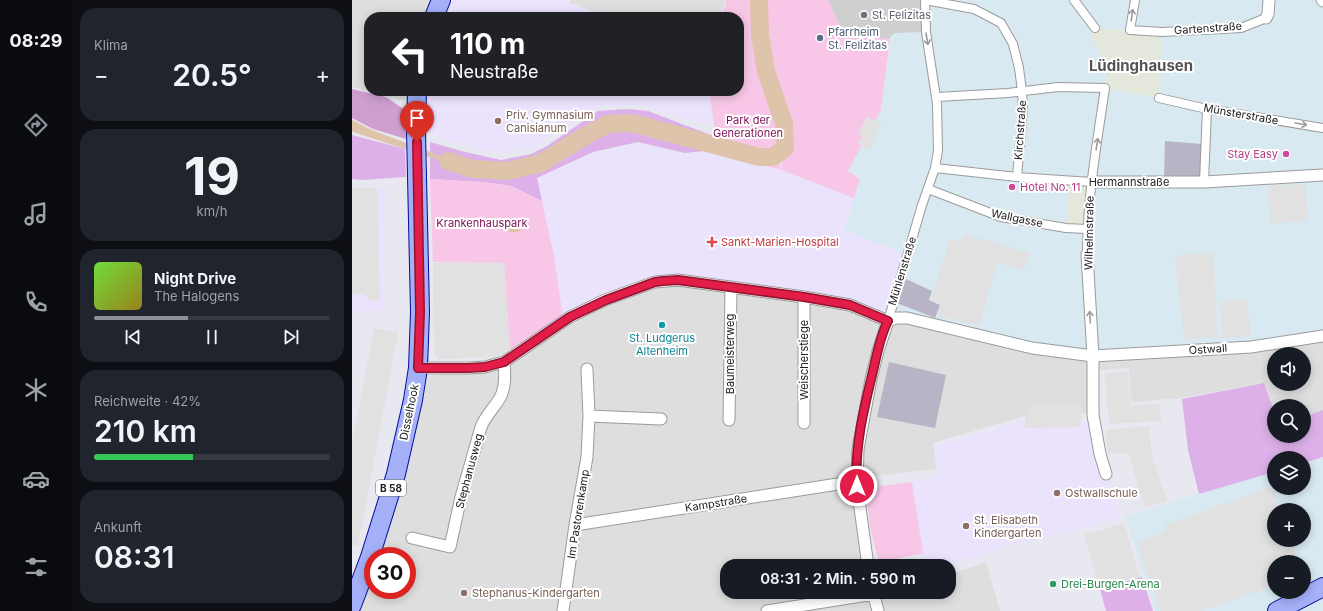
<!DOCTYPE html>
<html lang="de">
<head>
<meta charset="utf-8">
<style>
  :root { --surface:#171b24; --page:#20242c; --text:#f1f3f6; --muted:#9ea1a6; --line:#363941; --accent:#8c9099 }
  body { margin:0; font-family:Inter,sans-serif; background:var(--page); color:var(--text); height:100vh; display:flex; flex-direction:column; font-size:15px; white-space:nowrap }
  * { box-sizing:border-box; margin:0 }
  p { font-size:13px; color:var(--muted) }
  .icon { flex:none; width:22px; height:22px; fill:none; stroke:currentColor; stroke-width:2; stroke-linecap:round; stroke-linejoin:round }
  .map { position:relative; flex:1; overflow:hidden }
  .details { display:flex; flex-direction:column; gap:8px; padding:8px; background:#0d0f14; width:280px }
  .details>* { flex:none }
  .top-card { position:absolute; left:12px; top:12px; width:380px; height:84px; border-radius:16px; box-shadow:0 2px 10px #0003; background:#202124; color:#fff; overflow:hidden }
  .buttons { position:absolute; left:915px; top:347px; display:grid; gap:8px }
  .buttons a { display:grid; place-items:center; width:44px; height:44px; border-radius:50%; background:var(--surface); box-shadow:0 2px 10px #0003; font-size:20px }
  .speed { position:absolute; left:12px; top:547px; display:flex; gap:8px; font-size:20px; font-weight:700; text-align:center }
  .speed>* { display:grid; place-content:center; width:52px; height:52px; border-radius:50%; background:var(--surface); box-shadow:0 2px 10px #0003; line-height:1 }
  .speed .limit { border:6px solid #d22; background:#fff; color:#111 }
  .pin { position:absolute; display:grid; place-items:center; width:34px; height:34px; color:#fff; margin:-41px -17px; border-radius:50% 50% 50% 0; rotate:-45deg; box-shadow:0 0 4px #0007 }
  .pin .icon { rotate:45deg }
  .me { position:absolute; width:44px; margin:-22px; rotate:0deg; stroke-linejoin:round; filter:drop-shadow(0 0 3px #0008) }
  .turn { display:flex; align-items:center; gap:14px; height:84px; padding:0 20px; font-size:18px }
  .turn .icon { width:52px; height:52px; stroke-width:2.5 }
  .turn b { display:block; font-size:28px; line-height:34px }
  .big { font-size:30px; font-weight:600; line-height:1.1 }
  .details .card { flex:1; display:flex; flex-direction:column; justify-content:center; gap:6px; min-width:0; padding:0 14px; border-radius:16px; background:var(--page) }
  .details .dial { align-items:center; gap:0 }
  .dial b { font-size:52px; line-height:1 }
  .song { display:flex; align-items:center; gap:12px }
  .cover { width:48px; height:48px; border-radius:6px; background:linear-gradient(135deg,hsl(100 70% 55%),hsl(50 70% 35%)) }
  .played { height:4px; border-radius:2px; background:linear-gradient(90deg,var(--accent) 40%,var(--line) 40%) }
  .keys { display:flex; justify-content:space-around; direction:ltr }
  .heat { display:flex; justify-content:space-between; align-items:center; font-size:22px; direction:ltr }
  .charge { height:6px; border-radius:3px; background:linear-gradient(90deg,#34c759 42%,var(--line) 0) }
  .trip { position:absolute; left:368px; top:559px; width:236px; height:40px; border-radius:16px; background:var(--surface); box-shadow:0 2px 10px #0003; font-weight:600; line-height:40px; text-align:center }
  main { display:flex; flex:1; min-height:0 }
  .tabs { display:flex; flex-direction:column; width:72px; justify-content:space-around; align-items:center; background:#090b0e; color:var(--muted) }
  .tabs .icon { width:28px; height:28px }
  .tabs .selected { color:var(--accent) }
  .tabs b { font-size:18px; color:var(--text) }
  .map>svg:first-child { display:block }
  .residential { fill:#dededf; fill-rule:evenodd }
  .commercial { fill:#d8e9f1; fill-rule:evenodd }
  .education { fill:#ebe3fe }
  .religious { fill:#cfcfcf }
  .construction { fill:#b8b3c5 }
  .grass { fill:#ddb0e9 }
  .forest { fill:#ce9ecf }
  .park { fill:#f8c7e7 }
  .parking { fill:#e1e1e1 }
  .plaza { fill:#e4e7dc }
  .water { fill:#ddc4aa }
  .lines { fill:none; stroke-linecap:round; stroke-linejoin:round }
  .river { stroke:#ddc4aa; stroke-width:18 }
  .pedestrian-casing { stroke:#9b9b9b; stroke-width:10 }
  .minor-casing { stroke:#9b9b9b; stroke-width:13 }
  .primary-casing { stroke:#040c99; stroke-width:20 }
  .pedestrian { stroke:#fff; stroke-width:8 }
  .minor { stroke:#fff; stroke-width:11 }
  .primary { stroke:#a4b1f9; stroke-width:18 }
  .oneway { stroke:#9b9b9b }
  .route-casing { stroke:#92132f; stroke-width:10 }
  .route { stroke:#e11d48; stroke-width:7 }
  .worship-dot { fill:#6b7280; stroke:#fff; stroke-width:1.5 }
  .service-dot { fill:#5c6f8a; stroke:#fff; stroke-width:1.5 }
  .education-dot { fill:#8d6e63; stroke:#fff; stroke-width:1.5 }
  .hotel-dot { fill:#d1479c; stroke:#fff; stroke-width:1.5 }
  .health-dot { fill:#e0444e; stroke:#fff; stroke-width:1.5 }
  .culture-dot { fill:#0f9aa8; stroke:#fff; stroke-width:1.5 }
  .leisure-dot { fill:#2e9e5b; stroke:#fff; stroke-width:1.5 }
  .labels { text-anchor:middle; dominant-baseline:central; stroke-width:4; stroke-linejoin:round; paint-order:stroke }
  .shield { fill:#fff; stroke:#646464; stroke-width:1 }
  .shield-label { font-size:10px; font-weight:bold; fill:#212121 }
  .worship-label { font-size:11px; fill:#5b616d; stroke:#fff; text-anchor:start }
  .street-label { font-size:11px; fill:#212121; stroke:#fff }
  .service-label { font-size:11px; fill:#4e5e75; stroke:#fff; text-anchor:start }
  .education-label { font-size:11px; fill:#785e54; stroke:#fff; text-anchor:start }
  .park-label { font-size:11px; fill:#7e0f56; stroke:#fff }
  .hotel-label { font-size:11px; fill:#b23c85; stroke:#fff; text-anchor:end }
  .health-label { font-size:11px; fill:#be3a42; stroke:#fff; text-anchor:start }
  .culture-label { font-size:11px; fill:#0d838f; stroke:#fff }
  .leisure-label { font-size:11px; fill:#27864d; stroke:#fff; text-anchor:start }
  .district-label { font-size:15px; font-weight:bold; fill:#545454; stroke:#fff }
</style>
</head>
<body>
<main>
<nav class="tabs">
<b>08:29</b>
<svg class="icon selected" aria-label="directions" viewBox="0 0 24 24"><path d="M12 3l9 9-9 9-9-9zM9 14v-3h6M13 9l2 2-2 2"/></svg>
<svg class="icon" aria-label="music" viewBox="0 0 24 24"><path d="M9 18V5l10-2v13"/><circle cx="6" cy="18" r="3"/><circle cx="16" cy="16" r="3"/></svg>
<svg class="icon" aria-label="phone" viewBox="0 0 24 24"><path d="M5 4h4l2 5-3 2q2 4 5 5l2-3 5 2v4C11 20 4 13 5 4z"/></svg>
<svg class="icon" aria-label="climate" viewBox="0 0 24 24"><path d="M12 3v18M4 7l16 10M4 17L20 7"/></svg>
<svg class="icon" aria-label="car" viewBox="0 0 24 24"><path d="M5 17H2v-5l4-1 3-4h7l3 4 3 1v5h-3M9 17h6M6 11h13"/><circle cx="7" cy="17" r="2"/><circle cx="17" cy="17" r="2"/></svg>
<svg class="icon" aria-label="filters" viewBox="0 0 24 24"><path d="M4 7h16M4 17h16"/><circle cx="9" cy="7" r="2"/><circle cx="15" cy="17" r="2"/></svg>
</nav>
<section class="details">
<div class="card"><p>Klima</p>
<div class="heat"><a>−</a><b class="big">20.5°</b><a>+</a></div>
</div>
<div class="card dial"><b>19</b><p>km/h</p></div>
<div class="card">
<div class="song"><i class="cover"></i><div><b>Night Drive</b><p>The Halogens</p></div></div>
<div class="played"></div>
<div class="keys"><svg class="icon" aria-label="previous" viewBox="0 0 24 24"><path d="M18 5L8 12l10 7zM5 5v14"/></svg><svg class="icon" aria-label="pause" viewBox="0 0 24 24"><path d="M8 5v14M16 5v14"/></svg><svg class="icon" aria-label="next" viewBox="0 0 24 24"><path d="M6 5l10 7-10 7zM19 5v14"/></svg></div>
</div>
<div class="card"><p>Reichweite · 42%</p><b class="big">210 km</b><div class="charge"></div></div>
<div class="card"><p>Ankunft</p><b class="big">08:31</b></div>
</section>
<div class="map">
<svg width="971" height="611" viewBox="0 0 971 611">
  <rect width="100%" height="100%" fill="#e8e8f1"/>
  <path class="residential" d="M 0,0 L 86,0 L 79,17 L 17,17 L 17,91 L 64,91 L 64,104 L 0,87 Z
    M 219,0 L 373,0 L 373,4 L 366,17 L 258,17 L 217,3 Z
    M 326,280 L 971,337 L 971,410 L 952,417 L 952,406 L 922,406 L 922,411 L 911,383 L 829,398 L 779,402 L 777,368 L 740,370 L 740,413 L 680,414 L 581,443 L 585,469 L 507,478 L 521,566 L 375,566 L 375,592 L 525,592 L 525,594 L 535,592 L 597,592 L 597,575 L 634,562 L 648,611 L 0,611 L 69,378 L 152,362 L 218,317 ZM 922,354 L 952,354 L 952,384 L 922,384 ZM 21,556 L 55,556 L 55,590 L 21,590 Z"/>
  <path class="commercial" d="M 573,0 L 968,0 L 971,4 L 971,337 L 740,355 L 555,318 L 536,320 L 492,230 L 508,179 L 496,171 L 529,110 L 540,36 L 543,33 L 574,32 Z
    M 971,457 L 971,611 L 803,611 L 773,516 L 922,472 L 922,488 L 952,488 L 952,463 ZM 922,510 L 952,510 L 952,540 L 922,540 ZM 922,562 L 952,562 L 952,592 L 922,592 Z"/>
  <path class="education" d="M 94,0 L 219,0 L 216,3 L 257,17 L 85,17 Z
    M 69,91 L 357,91 L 361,124 L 330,119 L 295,107 L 277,105 L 244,108 L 182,147 L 153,152 L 133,151 L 97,141 L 70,129 Z
    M 287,143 L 332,154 L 360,150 L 428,170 L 502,198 L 492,230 L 550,253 L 532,318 L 498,304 L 328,277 L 212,317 L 202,255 L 185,178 L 242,153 Z
    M 0,187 L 33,187 L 31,309 L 0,314 Z
    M 672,420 L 738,420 L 744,457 L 769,517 L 718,532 L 665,544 L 610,561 L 572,566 L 560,482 L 586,477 L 583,446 Z"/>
  <path class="religious" d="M 476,0 L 572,0 L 573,32 L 543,33 L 539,36 L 538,39 L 508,37 L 488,27 Z"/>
  <path class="construction" d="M 813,141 L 850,144 L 849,178 L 812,178 Z
    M 554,279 L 580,291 L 577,300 L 588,305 L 583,318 L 545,303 Z
    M 537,362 L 594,375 L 583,428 L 525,417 Z"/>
  <path class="grass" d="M 275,109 L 296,111 L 364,137 L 360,150 L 333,153 L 286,142 L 241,152 L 185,178 L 190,201 L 159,186 L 129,182 L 78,179 L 78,142 L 113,152 L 149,160 L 179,154 L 195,146 L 246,111 Z
    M 0,135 L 53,149 L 54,177 L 10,180 L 0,179 Z
    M 912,383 L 922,411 L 922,436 L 952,436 L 952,417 L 971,410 L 971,457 L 952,463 L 952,458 L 922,458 L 922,472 L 847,494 L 836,450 L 830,399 Z
    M 790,577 L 801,611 L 754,611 L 748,589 Z"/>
  <path class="forest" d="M 0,89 L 34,97 L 53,110 L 54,139 L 21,129 L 0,118 Z"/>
  <path class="park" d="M 374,0 L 405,0 L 406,35 L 411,73 L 429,124 L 431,148 L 428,170 L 360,150 L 364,137 L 357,91 L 387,91 L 387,17 L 368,17 L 374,5 Z
    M 410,0 L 476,0 L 488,27 L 508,37 L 538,39 L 529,110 L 496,171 L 508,179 L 502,198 L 429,170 L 434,149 L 435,123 L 417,70 L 411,33 Z
    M 78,179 L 129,182 L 159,186 L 190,201 L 202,256 L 211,317 L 158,350 L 152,263 L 81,262 Z
    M 560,482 L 571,553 L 527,563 L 518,527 L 514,488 Z"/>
  <path class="parking" d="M 515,117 L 529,123 L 517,151 L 506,144 L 510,136 L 506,134 Z
    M 953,184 L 956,221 L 918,224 L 916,186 Z
    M 0,188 L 25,188 L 28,300 L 19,301 L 10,294 L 0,294 Z
    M 612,234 L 677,253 L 672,270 L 645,263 L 627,326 L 586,316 L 589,304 L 579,300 L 598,239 L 610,243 Z
    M 861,252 L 866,337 L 832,340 L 823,256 Z
    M 81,263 L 152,263 L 158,350 L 143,357 L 86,359 L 82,354 Z
    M 895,299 L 899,336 L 870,339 L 868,302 Z
    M 22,328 L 46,332 L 6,546 L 0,545 L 0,444 Z
    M 776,372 L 778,406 L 808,404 L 809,421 L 757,424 L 753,373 Z
    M 688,403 L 729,403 L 729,427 L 673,428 L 673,412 Z
    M 797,426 L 800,455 L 815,501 L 793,507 L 776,453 L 756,454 L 754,430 Z
    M 920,487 L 928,510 L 922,510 L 922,540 L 939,540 L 947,562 L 922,562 L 922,585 L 890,597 L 848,611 L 809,611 L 785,542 L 813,532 L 812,525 Z
    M 772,523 L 788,577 L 747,588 L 732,535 Z
    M 563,557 L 565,565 L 531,566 L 531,565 Z"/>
  <path class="plaza" d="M 743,28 L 810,32 L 807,98 L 753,88 L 755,75 L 754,66 L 738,33 Z
    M 717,181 L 745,182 L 741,230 L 714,228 Z"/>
  <path class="water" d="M 0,120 L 20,130 L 120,168 L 120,171 L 1,132 L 0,131 Z
    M 160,218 L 169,223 L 169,230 C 163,235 154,232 151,225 L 154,219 Z"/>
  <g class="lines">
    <path class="river" d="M 96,161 L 120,169 L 156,171 L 189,163 L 233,136 L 256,124 L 280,123 L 407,157 L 421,157 L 433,148 L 432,124 L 414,71 L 408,35 L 407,0"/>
    <g class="pedestrian-casing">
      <path id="pedestrian" d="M 573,0 L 622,9 L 649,23 L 661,44 L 667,68 L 670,91 L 671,109 L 665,177
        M 722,0 L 743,28
        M 783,0 L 778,30 L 810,32 L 889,28 L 914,18
        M 585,97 L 656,93 L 706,87 L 753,88 C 745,143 735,198 735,254
        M 807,98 L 855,109 L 971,128
        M 583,168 L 665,177 L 739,182
        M 852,182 L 855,109
        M 576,189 L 649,217 L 714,228 L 735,229
        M 536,321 L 570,205 L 583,168 L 586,151 L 585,104 L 574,32 L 573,0"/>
    </g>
    <g class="minor-casing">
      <path id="minor" d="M 970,0 L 971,1
        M 914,18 L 916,14 L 917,0
        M 739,182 L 852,182 L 971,175
        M 735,254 L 741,356 L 741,415 L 748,454 L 754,474
        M 452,297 L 452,423
        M 536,321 L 544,318 L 555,318 L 680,348 L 741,356 L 899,347 L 971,336
        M 66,368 L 116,368 L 133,367 L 152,362 L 218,317 L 253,300 L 303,282 L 326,280 L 452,297 L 498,305 L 536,321
        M 237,416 L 309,419
        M 377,420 L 379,287
        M 223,525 L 505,481
        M 60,538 L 98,547 L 109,497 L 129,427 C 133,417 140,410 146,401 C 154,390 153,375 152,362
        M 516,566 L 505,486 L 506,449 L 519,379 L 526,351 L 536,321
        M 521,592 L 526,611
        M 211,611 L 223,525 L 235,457 L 237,416 L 235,369
        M 415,611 L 522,594"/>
    </g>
    <g class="primary-casing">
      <path id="primary" d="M 82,17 L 89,0
        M 0,605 L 18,557 L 44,474 L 61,400 L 66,368 L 68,312 L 64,131 L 65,91
        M 925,611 L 971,587"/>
    </g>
    <use href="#pedestrian" class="pedestrian"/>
    <use href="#minor" class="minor"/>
    <use href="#primary" class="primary"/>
  </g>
  <defs><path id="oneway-shaft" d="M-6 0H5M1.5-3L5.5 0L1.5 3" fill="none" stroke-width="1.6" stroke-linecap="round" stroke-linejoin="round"/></defs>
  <g class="oneway">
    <use href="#oneway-shaft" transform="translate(780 15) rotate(-82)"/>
    <use href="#oneway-shaft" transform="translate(575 39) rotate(80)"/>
    <use href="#oneway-shaft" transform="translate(949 124) rotate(9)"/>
    <use href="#oneway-shaft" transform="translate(745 144) rotate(-81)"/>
    <use href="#oneway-shaft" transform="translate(738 317) rotate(-93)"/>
  </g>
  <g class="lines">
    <g class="route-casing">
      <path id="route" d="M 65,142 L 68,312 L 66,368 L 116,368 L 133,367 L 152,362 L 218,317 L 254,300 L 303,282 L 311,281 L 326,280 L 452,297 L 498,305 L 536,321 C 528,336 525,354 521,371 C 512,408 502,448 505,486"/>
    </g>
    <use href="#route" class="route"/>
  </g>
  <circle class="worship-dot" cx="512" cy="15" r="4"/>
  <circle class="service-dot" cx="468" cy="38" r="4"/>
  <g class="education-dot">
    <circle cx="146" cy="121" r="4"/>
    <circle cx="705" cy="493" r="4"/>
    <circle cx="614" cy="526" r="4"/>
    <circle cx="112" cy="593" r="4"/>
  </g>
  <g class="hotel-dot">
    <circle cx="934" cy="154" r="4"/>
    <circle cx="660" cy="187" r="4"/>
  </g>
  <path class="health-dot" d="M358 236h4v4h4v4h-4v4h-4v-4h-4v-4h4z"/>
  <circle class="culture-dot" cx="310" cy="325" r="4"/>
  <circle class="leisure-dot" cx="701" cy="584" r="4"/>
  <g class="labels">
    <rect class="shield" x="24" y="480" width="30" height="16" rx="3"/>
    <g class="shield-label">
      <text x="39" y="488">B 58</text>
    </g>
    <g class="worship-label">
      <text x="520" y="15">St. Felizitas</text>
    </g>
    <g class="street-label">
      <text transform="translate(856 28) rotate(-4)">Gartenstraße</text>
      <text transform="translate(889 114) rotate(10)">Münsterstraße</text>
      <text transform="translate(668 130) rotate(-86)">Kirchstraße</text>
      <text x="777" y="182">Hermannstraße</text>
      <text transform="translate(665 218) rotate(12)">Wallgasse</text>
      <text transform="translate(737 233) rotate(-89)">Wilhelmstraße</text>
      <text transform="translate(550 271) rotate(-73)">Mühlenstraße</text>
      <text transform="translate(856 349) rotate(-4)">Ostwall</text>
      <text transform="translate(378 354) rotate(-90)">Baumeisterweg</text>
      <text transform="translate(452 360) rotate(-90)">Weischerstiege</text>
      <text transform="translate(57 412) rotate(-78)">Disselhook</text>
      <text transform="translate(117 471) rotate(-75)">Stephanusweg</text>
      <text transform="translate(364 503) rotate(-9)">Kampstraße</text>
      <text transform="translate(226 514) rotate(-81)">Im Pastorenkamp</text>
    </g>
    <g class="service-label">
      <text x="476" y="32">Pfarrheim<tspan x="476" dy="13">St. Felizitas</tspan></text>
    </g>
    <g class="education-label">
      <text x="154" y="115">Priv. Gymnasium<tspan x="154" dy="13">Canisianum</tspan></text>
      <text x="713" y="493">Ostwallschule</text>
      <text x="622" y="520">St. Elisabeth<tspan x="622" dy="13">Kindergarten</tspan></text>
      <text x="120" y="593">Stephanus-Kindergarten</text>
    </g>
    <g class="park-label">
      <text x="396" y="120">Park der<tspan x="396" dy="13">Generationen</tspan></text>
      <text x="130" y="223">Krankenhauspark</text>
    </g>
    <g class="hotel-label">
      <text x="926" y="154">Stay Easy</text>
      <text x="668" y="187" text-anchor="start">Hotel No. 11</text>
    </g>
    <g class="health-label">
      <text x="369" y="242">Sankt-Marien-Hospital</text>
    </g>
    <g class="culture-label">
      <text x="310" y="338">St. Ludgerus<tspan x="310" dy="13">Altenheim</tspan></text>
    </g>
    <g class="leisure-label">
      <text x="709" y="584">Drei-Burgen-Arena</text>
    </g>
    <g class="district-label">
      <text x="789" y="65">Lüdinghausen</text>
    </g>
  </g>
</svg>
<div class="buttons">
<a><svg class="icon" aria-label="sound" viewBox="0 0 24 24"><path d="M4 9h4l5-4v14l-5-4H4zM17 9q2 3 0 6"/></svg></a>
<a><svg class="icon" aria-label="search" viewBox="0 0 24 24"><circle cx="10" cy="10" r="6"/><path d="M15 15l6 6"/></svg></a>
<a><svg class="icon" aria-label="layers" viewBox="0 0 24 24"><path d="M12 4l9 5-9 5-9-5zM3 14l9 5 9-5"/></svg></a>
<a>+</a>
<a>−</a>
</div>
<div class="speed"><div class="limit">30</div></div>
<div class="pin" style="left:65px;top:142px;background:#d93025"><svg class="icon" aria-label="arrive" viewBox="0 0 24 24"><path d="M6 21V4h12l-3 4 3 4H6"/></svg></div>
<svg class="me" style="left:505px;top:486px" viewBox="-20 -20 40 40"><circle r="17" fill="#e11d48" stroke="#fff" stroke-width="3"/><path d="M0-11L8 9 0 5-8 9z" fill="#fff"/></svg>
<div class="trip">08:31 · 2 Min. · 590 m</div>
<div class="top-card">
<div class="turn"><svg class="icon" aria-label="left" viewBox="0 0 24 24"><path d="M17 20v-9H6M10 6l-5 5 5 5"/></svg><div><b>110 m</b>Neustraße</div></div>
</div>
</div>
</main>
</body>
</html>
